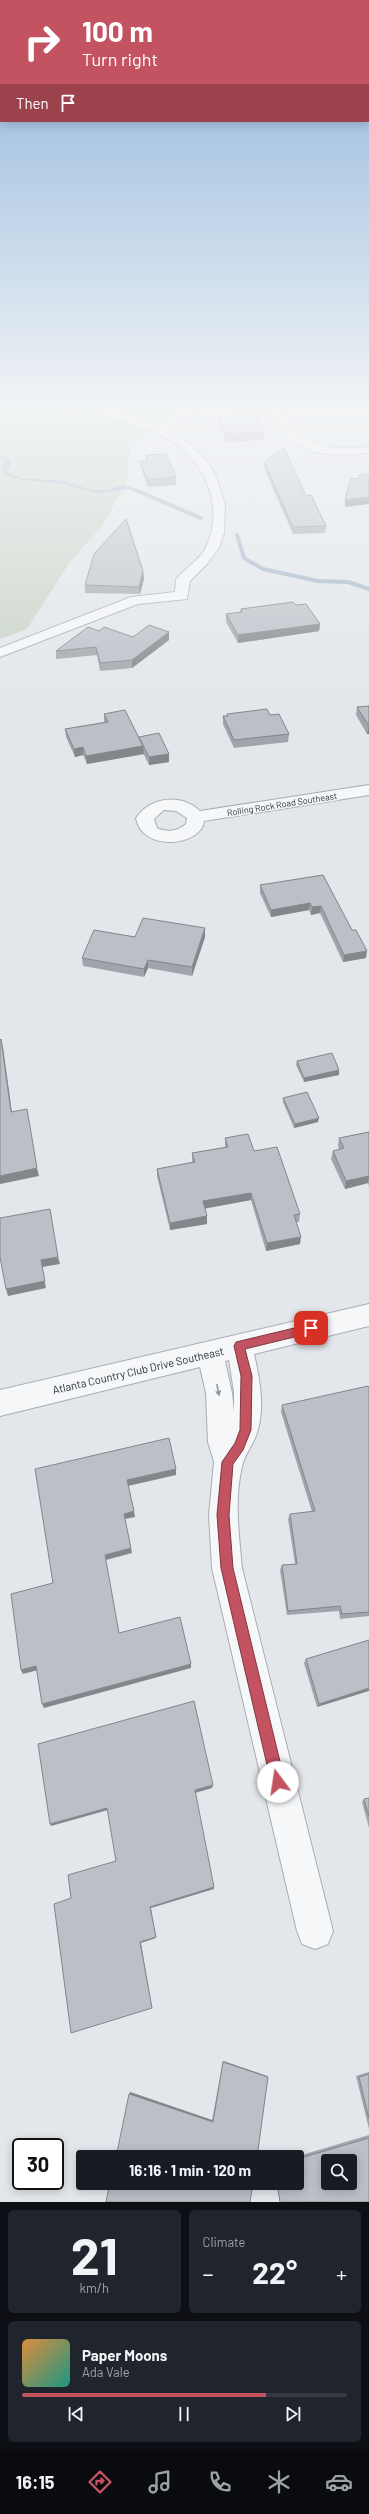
<!DOCTYPE html>
<html lang="en">
<head>
<meta charset="utf-8">
<style>
  :root { --surface:#171b24; --page:#20242c; --text:#f1f3f6; --muted:#9ea1a6; --line:#363941; --accent:#c45361 }
  body { margin:0; font-family:Barlow,sans-serif; background:var(--page); color:var(--text); height:100vh; display:flex; flex-direction:column; font-size:15px; white-space:nowrap }
  * { box-sizing:border-box; margin:0 }
  p { font-size:13px; color:var(--muted) }
  .icon { flex:none; width:22px; height:22px; fill:none; stroke:currentColor; stroke-width:2; stroke-linecap:round; stroke-linejoin:round }
  .map { position:relative; height:2202px; overflow:hidden }
  .details { display:flex; flex-direction:column; gap:8px; padding:8px; background:#0d0f14; flex:1 }
  .details>* { flex:none }
  .top-card { position:absolute; left:0px; top:0px; width:369px; height:122px; box-shadow:0 2px 10px #0003; background:#c45361; color:#fff; overflow:hidden }
  .fabs { position:absolute; left:321px; top:2154px; display:grid; gap:8px }
  .fabs a { display:grid; place-items:center; width:36px; height:36px; border-radius:4px; background:var(--surface); box-shadow:0 2px 10px #0003; font-size:20px }
  .speed { position:absolute; left:12px; top:2138px; display:flex; gap:8px; font-size:20px; font-weight:700; text-align:center }
  .speed>* { display:grid; place-content:center; width:52px; height:52px; border-radius:50%; background:var(--surface); box-shadow:0 2px 10px #0003; line-height:1 }
  .speed .limit { border:2px solid #111; border-radius:6px; background:#fff; color:#111 }
  .pin { position:absolute; display:grid; place-items:center; width:34px; height:34px; color:#fff; margin:-17px; border-radius:8px; box-shadow:0 2px 6px #0006 }
  .me { position:absolute; width:44px; margin:-22px; rotate:346deg; stroke-linejoin:round; filter:drop-shadow(0 0 3px #0008) }
  .turn { display:flex; align-items:center; gap:14px; height:84px; padding:0 16px; font-size:18px }
  .turn .icon { width:52px; height:52px; stroke-width:2.5 }
  .turn b { display:block; font-size:28px; line-height:34px }
  .then { display:flex; align-items:center; height:38px; padding:0 16px; background:#0003; gap:8px; font-size:15px }
  .big { font-size:30px; font-weight:700; line-height:1.1 }
  .details .card { flex:1; display:flex; flex-direction:column; justify-content:center; gap:6px; min-width:0; padding:0 14px; border-radius:6px; background:var(--page) }
  .details .dial { align-items:center; gap:0 }
  .dial b { font-size:52px; line-height:1 }
  .song { display:flex; align-items:center; gap:12px }
  .cover { width:48px; height:48px; border-radius:6px; background:linear-gradient(135deg,hsl(30 70% 55%),hsl(170 70% 35%)) }
  .played { height:4px; border-radius:2px; background:linear-gradient(90deg,var(--accent) 75%,var(--line) 75%) }
  .keys { display:flex; justify-content:space-around; direction:ltr }
  .heat { display:flex; justify-content:space-between; align-items:center; font-size:22px; direction:ltr }
  .details .tiles { flex:1; display:grid; gap:8px; grid-template-columns:1fr 1fr }
  .card:last-child { grid-column:span 2 }
  .trip { position:absolute; left:76px; top:2150px; width:228px; height:40px; border-radius:4px; background:var(--surface); box-shadow:0 2px 10px #0003; font-weight:700; line-height:40px; text-align:center }
  .menu { display:flex; height:64px; justify-content:space-around; align-items:center; background:#090b0e; color:var(--muted) }
  .menu .icon { width:28px; height:28px }
  .menu .on { color:var(--accent) }
  .menu b { font-size:18px; color:var(--text) }
  .map>svg:first-child { display:block }
  .green { fill:#c8d3c5 }
  .water { fill:#a1b2c7 }
  .lines { fill:none; stroke-linecap:round; stroke-linejoin:round }
  .stream { stroke:#a1b2c7; stroke-width:4 }
  .minor-casing { stroke:#a8adb4; stroke-width:2 }
  .path { stroke:#bdc0c5; stroke-width:1.5; stroke-dasharray:1.5 1.5; stroke-linecap:butt }
  .minor { fill:#f6f7f9; fill-rule:evenodd }
  .wall { fill:#a1a4aa }
  .shaded-wall { fill:#83868b }
  .building { fill:#bbbfc6; stroke:#83868b; fill-rule:evenodd }
  .oneway { fill:#91959d }
  .route { fill:#c45361; stroke:#7f363f }
  .labels { text-anchor:middle; dominant-baseline:central; stroke-width:3; stroke-linejoin:round; paint-order:stroke }
  .far-street-label { font-size:9px; fill:#2c3341; stroke:#f3f5f7 }
  .street-label { font-size:11px; fill:#2c3341; stroke:#f3f5f7 }
</style>
</head>
<body>
<div class="map">
<svg width="369" height="2202" viewBox="0 0 369 2202">
  <rect width="100%" height="100%" fill="#e3e6ea"/>
  <path class="green" d="M 0,407 L 181,407 L 174,414 L 154,424 L 130,449 L 127,481 L 102,526 L 70,562 L 27,629 L 0,639 Z"/>
  <path class="water" d="M 0,456 L 9,458 L 11,463 L 7,472 L 21,478 L 63,481 L 93,490 L 107,490 L 122,485 L 144,491 L 144,494 L 129,489 L 97,493 L 63,484 L 21,480 L 3,474 L 2,465 L 5,462 L 0,459 Z"/>
  <g class="lines">
    <path class="stream" d="M 135,490 L 201,518
      M 237,535 L 244,558 L 263,569 L 318,581 L 348,582 L 369,589"/>
    <g class="minor-casing">
      <path id="minor" d="M 90,407 L 106,407 L 158,426 L 188,407 L 201,407 L 167,430 L 184,440 L 206,460 L 216,476 L 225,504 L 224,533 L 219,548 L 207,564 L 190,581 L 187,599 L 138,604 L 0,657 L 0,648 L 131,597 L 175,592 L 176,580 C 184,568 198,562 205,549 C 224,512 209,467 176,444 C 164,436 151,431 138,426 C 126,422 97,415 90,407 Z
        M 267,407 L 278,407 C 306,448 320,451 369,447 L 369,453 C 345,455 313,458 294,442 C 282,433 275,419 267,407 Z
        M 369,785 L 369,795 L 204,821 C 202,846 142,853 136,818 C 150,797 181,793 200,811 ZM 164,810 L 176,811 L 187,818 L 186,824 C 178,831 167,833 157,828 L 154,819 Z
        M 369,1304 L 369,1326 L 254,1354 C 260,1380 265,1407 257,1433 C 253,1445 244,1456 242,1467 C 234,1499 239,1535 242,1568 L 333,1931 L 328,1944 L 315,1949 L 302,1944 L 297,1931 L 212,1568 L 209,1515 L 214,1462 L 208,1442 L 206,1393 L 200,1367 L 0,1416 L 0,1390 ZM 229,1360 L 234,1392 L 234,1412 L 232,1393 L 225,1361 Z"/>
    </g>
    <path class="path" d="M 0,440 L 32,427 L 62,418 L 71,412 L 72,407"/>
    <use href="#minor" class="minor"/>
  </g>
  <path class="wall" d="M 219,417 L 265,433 L 264,440 L 226,442 L 218,424 Z
    M 146,455 L 176,477 L 176,485 L 148,487 L 141,468 L 140,461 L 146,461 Z
    M 264,462 L 306,496 L 326,526 L 325,533 L 293,534 L 264,468 Z
    M 143,571 L 144,579 L 140,594 L 85,593 L 85,585 Z
    M 296,605 L 320,624 L 319,631 L 238,643 L 226,622 L 226,614 L 240,612 L 241,609 Z
    M 99,631 L 133,637 L 169,640 L 132,668 L 100,671 L 97,655 L 56,659 L 56,651 Z
    M 369,706 L 369,734 L 367,734 L 356,715 L 357,707 Z
    M 104,714 L 139,738 L 169,754 L 169,762 L 149,765 L 143,753 L 144,754 L 87,764 L 83,755 L 75,757 L 66,737 L 65,729 L 104,722 Z
    M 227,714 L 270,715 L 289,734 L 288,742 L 234,748 L 223,724 L 223,716 L 227,716 Z
    M 323,875 L 366,958 L 343,962 L 320,913 L 311,915 L 309,910 L 271,917 L 260,893 L 260,885 Z
    M 205,928 L 205,937 L 192,976 L 148,968 L 144,977 L 83,966 L 82,958 L 135,937 Z
    M 297,1061 L 339,1070 L 339,1075 L 304,1082 L 296,1065 Z
    M 283,1098 L 318,1122 L 294,1128 L 283,1102 Z
    M 369,1132 L 369,1186 L 368,1183 L 345,1189 L 331,1159 L 333,1151 L 339,1149 L 338,1146 L 339,1138 Z
    M 225,1138 L 254,1151 L 300,1214 L 299,1222 L 296,1222 L 300,1244 L 266,1251 L 251,1200 L 205,1208 L 207,1224 L 170,1230 L 157,1176 L 157,1169 L 192,1162 L 192,1153 L 225,1147 Z
    M 369,1388 L 369,1616 L 340,1619 L 339,1611 L 287,1615 L 280,1570 L 282,1565 L 295,1564 L 288,1519 L 290,1514 L 312,1512 L 281,1412 L 282,1405 Z
    M 369,1640 L 317,1707 L 304,1663 L 306,1659 Z
    M 369,1798 L 369,1828 L 362,1802 L 364,1799 Z
    M 223,2061 L 267,2076 L 268,2077 L 257,2157 L 130,2092 L 212,2120 Z
    M 369,2072 L 369,2129 L 356,2076 Z
    M 369,2135 L 369,2202 L 280,2202 L 276,2183 L 297,2183 L 297,2157 L 295,2157 Z"/>
  <path class="shaded-wall" d="M 369,497 L 369,504 L 345,507 L 345,500 Z
    M 143,571 L 144,579 L 140,594 L 139,587 Z
    M 320,624 L 319,631 L 238,643 L 238,635 Z
    M 169,632 L 169,640 L 132,668 L 132,660 Z
    M 369,726 L 369,734 L 367,734 Z
    M 143,746 L 144,754 L 87,764 L 86,756 Z
    M 83,747 L 83,755 L 75,757 L 74,749 Z
    M 169,754 L 169,762 L 149,765 L 149,757 Z
    M 310,903 L 309,910 L 271,917 L 271,910 Z
    M 321,906 L 320,913 L 311,915 L 312,907 Z
    M 205,928 L 205,937 L 192,976 L 192,967 Z
    M 367,951 L 366,958 L 343,962 L 344,955 Z
    M 148,960 L 148,968 L 144,977 L 144,969 Z
    M 1,1039 L 3,1047 L 13,1120 L 11,1112 Z
    M 339,1070 L 339,1075 L 304,1082 L 304,1078 Z
    M 319,1118 L 318,1122 L 294,1128 L 295,1124 Z
    M 37,1168 L 39,1176 L 0,1184 L 0,1176 Z
    M 369,1176 L 368,1183 L 345,1189 L 346,1181 Z
    M 251,1193 L 251,1200 L 203,1209 L 203,1201 Z
    M 207,1216 L 207,1224 L 170,1230 L 170,1223 Z
    M 301,1237 L 300,1244 L 266,1251 L 267,1243 Z
    M 58,1257 L 60,1264 L 42,1267 L 46,1288 L 8,1296 L 6,1289 L 41,1260 Z
    M 176,1469 L 176,1475 L 128,1486 L 127,1480 Z
    M 134,1511 L 135,1517 L 125,1519 L 124,1514 Z
    M 131,1548 L 132,1553 L 106,1560 L 105,1555 Z
    M 191,1664 L 191,1668 L 44,1708 L 42,1704 Z
    M 36,1666 L 38,1670 L 23,1674 L 21,1670 Z
    M 369,1688 L 369,1691 L 317,1707 L 319,1704 Z
    M 213,1785 L 212,1788 L 195,1793 L 195,1790 Z
    M 107,1808 L 108,1810 L 51,1826 L 50,1824 Z
    M 214,1887 L 214,1889 L 151,1908 L 156,1938 L 141,1943 L 152,2008 L 140,1942 L 150,1907 Z
    M 223,2061 L 267,2076 L 268,2077 L 223,2062 Z
    M 130,2092 L 212,2120 L 213,2122 L 129,2094 Z"/>
  <path class="building" d="M 257,415 L 265,433 L 226,435 L 219,417 Z
    M 284,448 L 306,496 L 311,495 L 326,526 L 293,527 L 264,462 Z
    M 166,454 L 176,477 L 147,480 L 140,461 L 148,461 L 146,455 Z
    M 360,474 L 369,475 L 369,497 L 345,500 L 351,478 L 358,479 Z
    M 126,519 L 143,571 L 139,587 L 85,585 L 94,554 Z
    M 293,602 L 296,605 L 306,604 L 320,624 L 238,635 L 226,614 L 242,612 L 241,609 Z
    M 149,625 L 169,632 L 132,660 L 100,663 L 96,647 L 56,651 L 88,627 L 99,631 L 104,627 L 133,637 Z
    M 369,706 L 369,726 L 357,707 Z
    M 267,709 L 270,715 L 279,714 L 289,734 L 234,740 L 223,716 L 228,716 L 227,714 Z
    M 125,710 L 143,746 L 86,756 L 83,747 L 74,749 L 65,729 L 108,722 L 104,714 Z
    M 159,733 L 169,754 L 149,757 L 139,737 Z
    M 323,875 L 352,930 L 356,930 L 367,951 L 344,955 L 321,906 L 312,907 L 310,903 L 271,910 L 260,885 Z
    M 143,918 L 205,928 L 192,967 L 148,960 L 144,969 L 82,958 L 94,930 L 135,937 Z
    M 1,1039 L 11,1112 L 27,1109 L 37,1168 L 0,1176 L 0,1040 Z
    M 332,1053 L 339,1070 L 304,1078 L 297,1061 Z
    M 307,1092 L 319,1118 L 295,1124 L 283,1098 Z
    M 369,1132 L 369,1176 L 346,1181 L 333,1151 L 344,1148 L 339,1138 Z
    M 248,1134 L 254,1151 L 277,1147 L 300,1214 L 294,1215 L 301,1237 L 267,1243 L 251,1193 L 203,1201 L 207,1216 L 170,1223 L 157,1169 L 195,1162 L 192,1153 L 228,1147 L 225,1138 Z
    M 50,1209 L 58,1257 L 41,1260 L 45,1281 L 6,1289 L 0,1257 L 0,1218 Z
    M 368,1386 L 369,1388 L 369,1612 L 342,1614 L 340,1606 L 288,1611 L 282,1565 L 297,1564 L 290,1514 L 315,1511 L 282,1405 Z
    M 169,1438 L 176,1469 L 127,1480 L 134,1511 L 124,1514 L 131,1548 L 105,1555 L 119,1633 L 180,1617 L 191,1664 L 42,1704 L 36,1666 L 21,1670 L 11,1594 L 53,1583 L 35,1469 Z
    M 369,1640 L 369,1688 L 319,1704 L 306,1659 Z
    M 194,1701 L 213,1785 L 195,1790 L 214,1887 L 150,1907 L 156,1937 L 140,1942 L 152,2008 L 71,2033 L 54,1904 L 71,1898 L 68,1875 L 116,1861 L 107,1808 L 50,1824 L 38,1744 Z
    M 369,1798 L 369,1816 L 364,1799 Z
    M 223,2062 L 268,2077 L 257,2157 L 116,2157 L 129,2094 L 213,2122 Z
    M 369,2074 L 369,2119 L 359,2077 Z
    M 369,2138 L 369,2202 L 280,2202 L 277,2183 L 297,2183 L 297,2159 ZM 328,2161 L 350,2161 L 350,2183 L 328,2183 Z
    M 110,2183 L 253,2183 L 250,2202 L 106,2202 Z"/>
  <defs><path id="oneway-solid" d="M-6-.8H1V-3.2L6.5 0L1 3.2V.8H-6Z"/></defs>
  <use class="oneway" href="#oneway-solid" transform="translate(218 1390) rotate(79)"/>
  <linearGradient id="sky" x2="0" y2="1"><stop stop-color="#8bb3db"/><stop offset="0.57" stop-color="#f2f4f6"/><stop offset="1" stop-color="#f2f4f6" stop-opacity="0"/></linearGradient>
  <rect width="369" height="716" fill="url(#sky)"/>
  <path class="route" d="M 311,1324 L 315,1325 L 315,1332 L 245,1349 L 252,1376 L 251,1430 L 243,1450 L 233,1464 L 229,1515 L 233,1568 L 285,1782 L 283,1787 L 278,1789 L 273,1787 L 271,1782 L 221,1568 L 217,1515 L 222,1462 L 235,1443 L 240,1430 L 241,1376 L 234,1346 L 236,1342 Z"/>
  <g class="labels">
    <g class="far-street-label">
      <text transform="translate(282 804) rotate(-9)">Rolling Rock Road Southeast</text>
    </g>
    <g class="street-label">
      <text transform="translate(138 1370) rotate(-13)">Atlanta Country Club Drive Southeast</text>
    </g>
  </g>
</svg>
<div class="fabs">
<a><svg class="icon" aria-label="search" viewBox="0 0 24 24"><circle cx="10" cy="10" r="6"/><path d="M15 15l6 6"/></svg></a>
</div>
<div class="speed"><div class="limit">30</div></div>
<div class="pin" style="left:311px;top:1328px;background:#d93025"><svg class="icon" aria-label="arrive" viewBox="0 0 24 24"><path d="M6 21V4h12l-3 4 3 4H6"/></svg></div>
<svg class="me" style="left:278px;top:1782px" viewBox="-20 -20 40 40"><circle r="19" fill="#fff"/><path d="M0-13L10 11 0 6-10 11z" fill="#c45361"/></svg>
<div class="trip">16:16 · 1 min · 120 m</div>
<div class="top-card">
<div class="turn"><svg class="icon" aria-label="right" viewBox="0 0 24 24"><path d="M7 20v-9h11M14 6l5 5-5 5"/></svg><div><b>100 m</b>Turn right</div></div>
<div class="then">Then<svg class="icon" aria-label="arrive" viewBox="0 0 24 24"><path d="M6 21V4h12l-3 4 3 4H6"/></svg></div>
</div>
</div>
<section class="details">
<div class="tiles">
<div class="card dial"><b>21</b><p>km/h</p></div>
<div class="card"><p>Climate</p>
<div class="heat"><a>−</a><b class="big">22°</b><a>+</a></div>
</div>
<div class="card">
<div class="song"><i class="cover"></i><div><b>Paper Moons</b><p>Ada Vale</p></div></div>
<div class="played"></div>
<div class="keys"><svg class="icon" aria-label="previous" viewBox="0 0 24 24"><path d="M18 5L8 12l10 7zM5 5v14"/></svg><svg class="icon" aria-label="pause" viewBox="0 0 24 24"><path d="M8 5v14M16 5v14"/></svg><svg class="icon" aria-label="next" viewBox="0 0 24 24"><path d="M6 5l10 7-10 7zM19 5v14"/></svg></div>
</div>
</div>
</section>
<nav class="menu">
<b>16:15</b>
<svg class="icon on" aria-label="directions" viewBox="0 0 24 24"><path d="M12 3l9 9-9 9-9-9zM9 14v-3h6M13 9l2 2-2 2"/></svg>
<svg class="icon" aria-label="music" viewBox="0 0 24 24"><path d="M9 18V5l10-2v13"/><circle cx="6" cy="18" r="3"/><circle cx="16" cy="16" r="3"/></svg>
<svg class="icon" aria-label="phone" viewBox="0 0 24 24"><path d="M5 4h4l2 5-3 2q2 4 5 5l2-3 5 2v4C11 20 4 13 5 4z"/></svg>
<svg class="icon" aria-label="climate" viewBox="0 0 24 24"><path d="M12 3v18M4 7l16 10M4 17L20 7"/></svg>
<svg class="icon" aria-label="car" viewBox="0 0 24 24"><path d="M5 17H2v-5l4-1 3-4h7l3 4 3 1v5h-3M9 17h6M6 11h13"/><circle cx="7" cy="17" r="2"/><circle cx="17" cy="17" r="2"/></svg>
</nav>
</body>
</html>
